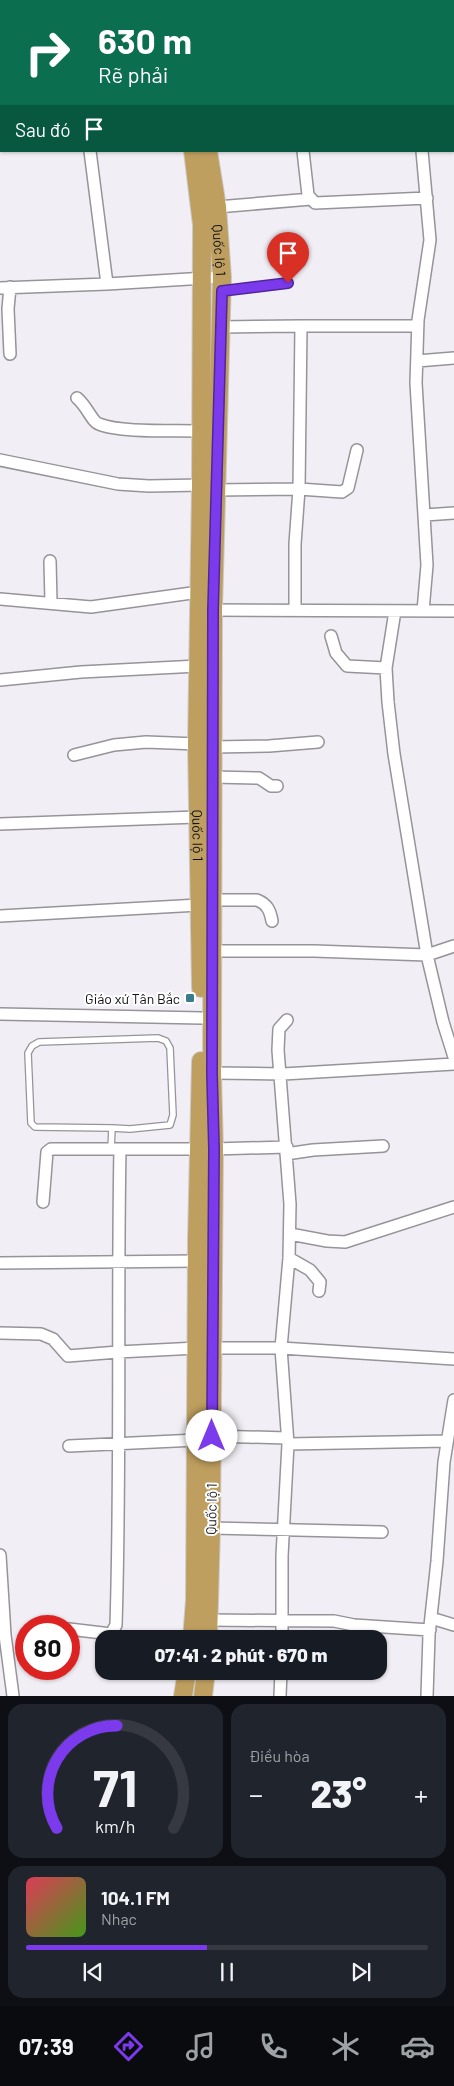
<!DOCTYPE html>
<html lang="vi">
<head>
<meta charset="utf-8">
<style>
  :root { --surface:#171b24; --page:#20242c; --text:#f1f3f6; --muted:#9ea1a6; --line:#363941; --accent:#7c3aed }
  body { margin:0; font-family:Barlow,sans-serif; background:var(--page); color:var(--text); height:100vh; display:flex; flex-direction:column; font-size:19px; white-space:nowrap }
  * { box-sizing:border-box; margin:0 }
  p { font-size:16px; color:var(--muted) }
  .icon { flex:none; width:28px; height:28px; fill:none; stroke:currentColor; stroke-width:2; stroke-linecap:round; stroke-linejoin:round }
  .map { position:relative; height:1696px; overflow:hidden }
  .drawer { display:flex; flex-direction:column; gap:8px; padding:8px; background:#0d0f14; flex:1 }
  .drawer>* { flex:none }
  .top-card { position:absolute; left:0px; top:0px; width:455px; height:152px; box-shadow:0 1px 4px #0004; background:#0b6e4f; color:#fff; overflow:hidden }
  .speed { position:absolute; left:15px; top:1615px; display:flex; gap:10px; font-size:25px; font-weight:700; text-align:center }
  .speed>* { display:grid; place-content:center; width:65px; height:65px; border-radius:50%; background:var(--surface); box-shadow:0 1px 4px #0004; line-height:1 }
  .speed .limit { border:8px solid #d22; background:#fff; color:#111 }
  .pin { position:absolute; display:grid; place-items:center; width:42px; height:42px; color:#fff; margin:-51px -21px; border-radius:50% 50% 50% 0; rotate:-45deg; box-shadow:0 0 5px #0007 }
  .pin .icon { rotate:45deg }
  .me { position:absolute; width:55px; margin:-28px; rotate:0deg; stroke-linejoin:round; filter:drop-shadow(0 0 4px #0008) }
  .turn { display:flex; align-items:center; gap:18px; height:105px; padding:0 15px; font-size:22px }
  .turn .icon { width:65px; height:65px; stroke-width:2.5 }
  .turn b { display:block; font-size:35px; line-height:42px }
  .then { display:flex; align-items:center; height:48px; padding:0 15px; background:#0003; gap:10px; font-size:19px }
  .big { font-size:38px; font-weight:800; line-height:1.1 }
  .drawer .card { flex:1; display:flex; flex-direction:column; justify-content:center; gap:8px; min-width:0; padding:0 18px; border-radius:15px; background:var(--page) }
  .drawer .dial { align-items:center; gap:0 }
  .dial svg { height:130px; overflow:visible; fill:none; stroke:var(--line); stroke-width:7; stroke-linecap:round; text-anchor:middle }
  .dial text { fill:var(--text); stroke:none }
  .song { display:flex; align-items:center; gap:15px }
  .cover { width:60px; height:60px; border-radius:8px; background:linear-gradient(135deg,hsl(350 70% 55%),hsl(100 70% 35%)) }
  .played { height:5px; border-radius:2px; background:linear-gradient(90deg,var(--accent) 45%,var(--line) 45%) }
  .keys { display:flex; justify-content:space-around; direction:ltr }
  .heat { display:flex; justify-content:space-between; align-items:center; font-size:28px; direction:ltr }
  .drawer .tiles { flex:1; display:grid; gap:8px; grid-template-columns:1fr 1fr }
  .card:last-child { grid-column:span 2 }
  .trip { position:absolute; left:95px; top:1630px; width:292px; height:50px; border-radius:15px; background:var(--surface); box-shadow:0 1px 4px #0004; font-weight:800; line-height:50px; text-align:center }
  .dock { display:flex; height:80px; justify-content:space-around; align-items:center; background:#090b0e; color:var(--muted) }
  .dock .icon { width:35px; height:35px }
  .dock .on { color:var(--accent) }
  .dock b { font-size:22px; color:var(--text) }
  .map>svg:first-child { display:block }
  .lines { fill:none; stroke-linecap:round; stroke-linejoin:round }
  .service-casing { stroke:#969399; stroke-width:8 }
  .minor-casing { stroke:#969399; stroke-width:14 }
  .trunk-casing { stroke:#cbcbcb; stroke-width:20 }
  .service { stroke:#fff; stroke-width:5.5 }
  .minor { stroke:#fff; stroke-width:11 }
  .trunk { stroke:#bf9f5f; stroke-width:18 }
  .route-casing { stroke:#51269a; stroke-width:12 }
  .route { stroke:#7c3aed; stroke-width:9 }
  .poi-dot { fill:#397c8c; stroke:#fff; stroke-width:2 }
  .labels { text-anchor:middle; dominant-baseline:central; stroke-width:4; stroke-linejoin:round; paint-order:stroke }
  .street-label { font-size:14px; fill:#121113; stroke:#fff }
  .poi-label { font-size:14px; fill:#121113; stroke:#fff; text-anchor:end }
</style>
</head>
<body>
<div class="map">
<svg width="454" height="1696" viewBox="0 0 454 1696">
  <rect width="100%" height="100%" fill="#f2eef5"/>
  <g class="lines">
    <g class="service-casing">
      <path id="service" d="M 224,291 L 288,283
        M 111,1149 L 112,1128 L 130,1129 L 170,1125 L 173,1115 L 170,1048 L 166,1041 L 158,1038 L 39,1042 L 32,1046 L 28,1053 L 31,1123 L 35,1127 L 112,1128"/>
    </g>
    <g class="minor-casing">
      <path id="minor" d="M 68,0 L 68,1
        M 290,0 L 290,1
        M 428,0 L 428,1
        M 90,151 L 107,284
        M 303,151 L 308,195 L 315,203 L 427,198
        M 422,151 L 430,240 L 418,320 L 416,383 L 427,565 L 423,611
        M 217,207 L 311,199
        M 0,288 L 107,284 L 222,277
        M 301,326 L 418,326
        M 221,327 L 301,326 L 299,489 L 295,544 L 295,610
        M 10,354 L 8,309 L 10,287
        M 417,361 L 454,358
        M 77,398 C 87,406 92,422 99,424 C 120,433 176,430 201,431
        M 0,460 L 118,484 L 149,486 L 201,485
        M 216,490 L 299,489 L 342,492 L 348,488 L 357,450
        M 425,515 L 454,513
        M 50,561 L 51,602
        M 0,599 L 91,607 L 199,592
        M 213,610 L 454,611
        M 395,611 L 386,668 L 388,702 L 394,754 L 427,955 L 443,1022 L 454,1057
        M 331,636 L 336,653 L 347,666 L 386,668
        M 0,680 L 81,672 L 198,666
        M 213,747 L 269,746 L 318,742
        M 74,755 L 114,745 L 146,742 L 197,744
        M 213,777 L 259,778 L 271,786 L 277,786
        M 0,824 L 197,817
        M 213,900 L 257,900 C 267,904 270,910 272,921
        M 0,916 L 199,905
        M 213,951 L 314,951 L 427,955 L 454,946
        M 0,1014 L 202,1018
        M 212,1073 L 283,1074 L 454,1064
        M 214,1149 L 287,1147
        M 286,1154 L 313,1150 L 383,1146
        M 43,1202 L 47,1152 L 51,1149 L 199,1149
        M 290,1234 L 327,1241 L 345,1242 L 454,1207
        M 289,1258 L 310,1270 L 320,1282 L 319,1291
        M 0,1263 L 197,1261
        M 0,1333 L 41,1334 L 53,1339 L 68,1356 L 118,1352 L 197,1348
        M 212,1348 L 281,1348 L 454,1359
        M 212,1436 L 287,1438
        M 288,1444 L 447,1441
        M 69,1446 L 197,1440
        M 211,1528 L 382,1532
        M 0,1555 L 5,1635 L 13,1696
        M 431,1618 L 454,1625
        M 209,1620 L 334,1621 L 354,1625 L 430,1630
        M 69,1629 L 111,1634 L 116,1625 C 121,1467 117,1308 120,1149
        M 282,1639 L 282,1556 L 288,1444 L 281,1348 L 289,1258 L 290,1204 L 278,1050 L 279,1029 L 287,1020
        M 280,1696 L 281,1671
        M 427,1696 L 429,1635 L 437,1561 L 444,1462 L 454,1400"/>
    </g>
    <g class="trunk-casing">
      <g id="trunk">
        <path d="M 165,0 L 166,1"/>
        <path d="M 180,0 L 180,1"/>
        <path id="s1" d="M 193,151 L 202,225 L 201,485 L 197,744 L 201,988"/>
        <path id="s2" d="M 208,151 L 217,207 L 222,277 L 213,610 L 212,1073 L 214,1149 L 211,1528 L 208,1639"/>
        <path d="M 192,1639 L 195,1600 L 197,1239 L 201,1061"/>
        <path d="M 183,1696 L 187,1671"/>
        <path d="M 203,1696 L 206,1671"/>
      </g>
    </g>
    <use href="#service" class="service"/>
    <use href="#minor" class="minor"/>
    <use href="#trunk" class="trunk"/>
  </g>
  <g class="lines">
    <g class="route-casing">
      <path id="route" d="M 212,1436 L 214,1149 L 212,1074 L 213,610 L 222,291 L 288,283"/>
    </g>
    <use href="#route" class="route"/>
  </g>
  <rect class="poi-dot" x="185" y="993" width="10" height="10" rx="2.5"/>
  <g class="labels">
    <g class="street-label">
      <text stroke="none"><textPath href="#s2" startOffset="100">Quốc lộ 1</textPath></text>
      <text stroke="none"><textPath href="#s1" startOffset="685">Quốc lộ 1</textPath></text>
      <text transform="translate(211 1509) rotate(-89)">Quốc lộ 1</text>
    </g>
    <g class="poi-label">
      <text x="180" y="998">Giáo xứ Tân Bắc</text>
    </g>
  </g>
</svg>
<div class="speed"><div class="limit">80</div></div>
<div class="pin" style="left:288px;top:283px;background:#d93025"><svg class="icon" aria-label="arrive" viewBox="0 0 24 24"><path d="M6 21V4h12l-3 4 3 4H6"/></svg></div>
<svg class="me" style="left:212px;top:1436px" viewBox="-20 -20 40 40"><circle r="19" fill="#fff"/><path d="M0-13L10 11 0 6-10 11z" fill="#7c3aed"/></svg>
<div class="trip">07:41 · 2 phút · 670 m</div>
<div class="top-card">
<div class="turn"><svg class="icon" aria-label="right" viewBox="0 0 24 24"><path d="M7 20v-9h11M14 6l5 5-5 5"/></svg><div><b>630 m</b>Rẽ phải</div></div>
<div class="then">Sau đó<svg class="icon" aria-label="arrive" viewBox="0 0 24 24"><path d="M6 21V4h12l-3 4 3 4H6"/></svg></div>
</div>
</div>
<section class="drawer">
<div class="tiles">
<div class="card dial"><svg viewBox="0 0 100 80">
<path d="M14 69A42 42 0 1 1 86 69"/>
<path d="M14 69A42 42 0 0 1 51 6" stroke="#7c3aed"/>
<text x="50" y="56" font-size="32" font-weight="700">71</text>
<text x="50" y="72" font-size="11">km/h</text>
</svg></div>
<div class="card"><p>Điều hòa</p>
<div class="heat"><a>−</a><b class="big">23°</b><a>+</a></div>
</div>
<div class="card">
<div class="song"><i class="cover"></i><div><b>104.1 FM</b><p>Nhạc</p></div></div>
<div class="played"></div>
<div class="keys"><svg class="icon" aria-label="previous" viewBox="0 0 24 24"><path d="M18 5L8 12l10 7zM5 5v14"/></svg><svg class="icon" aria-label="pause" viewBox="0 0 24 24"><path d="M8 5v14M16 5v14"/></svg><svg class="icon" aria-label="next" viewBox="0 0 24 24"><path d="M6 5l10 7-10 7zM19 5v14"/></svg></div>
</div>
</div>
</section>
<nav class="dock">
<b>07:39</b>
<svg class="icon on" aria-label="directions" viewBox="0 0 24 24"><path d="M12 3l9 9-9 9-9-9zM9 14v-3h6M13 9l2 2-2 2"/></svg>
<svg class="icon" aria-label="music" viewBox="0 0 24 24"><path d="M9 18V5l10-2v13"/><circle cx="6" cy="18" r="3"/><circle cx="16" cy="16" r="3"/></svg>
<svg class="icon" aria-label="phone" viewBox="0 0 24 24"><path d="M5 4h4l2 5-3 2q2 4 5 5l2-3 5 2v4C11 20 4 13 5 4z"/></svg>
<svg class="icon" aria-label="climate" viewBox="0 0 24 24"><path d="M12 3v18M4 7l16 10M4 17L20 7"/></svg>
<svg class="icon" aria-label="car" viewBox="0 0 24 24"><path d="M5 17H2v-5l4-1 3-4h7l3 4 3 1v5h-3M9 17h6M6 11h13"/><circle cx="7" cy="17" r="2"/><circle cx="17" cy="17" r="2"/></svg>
</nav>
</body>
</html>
